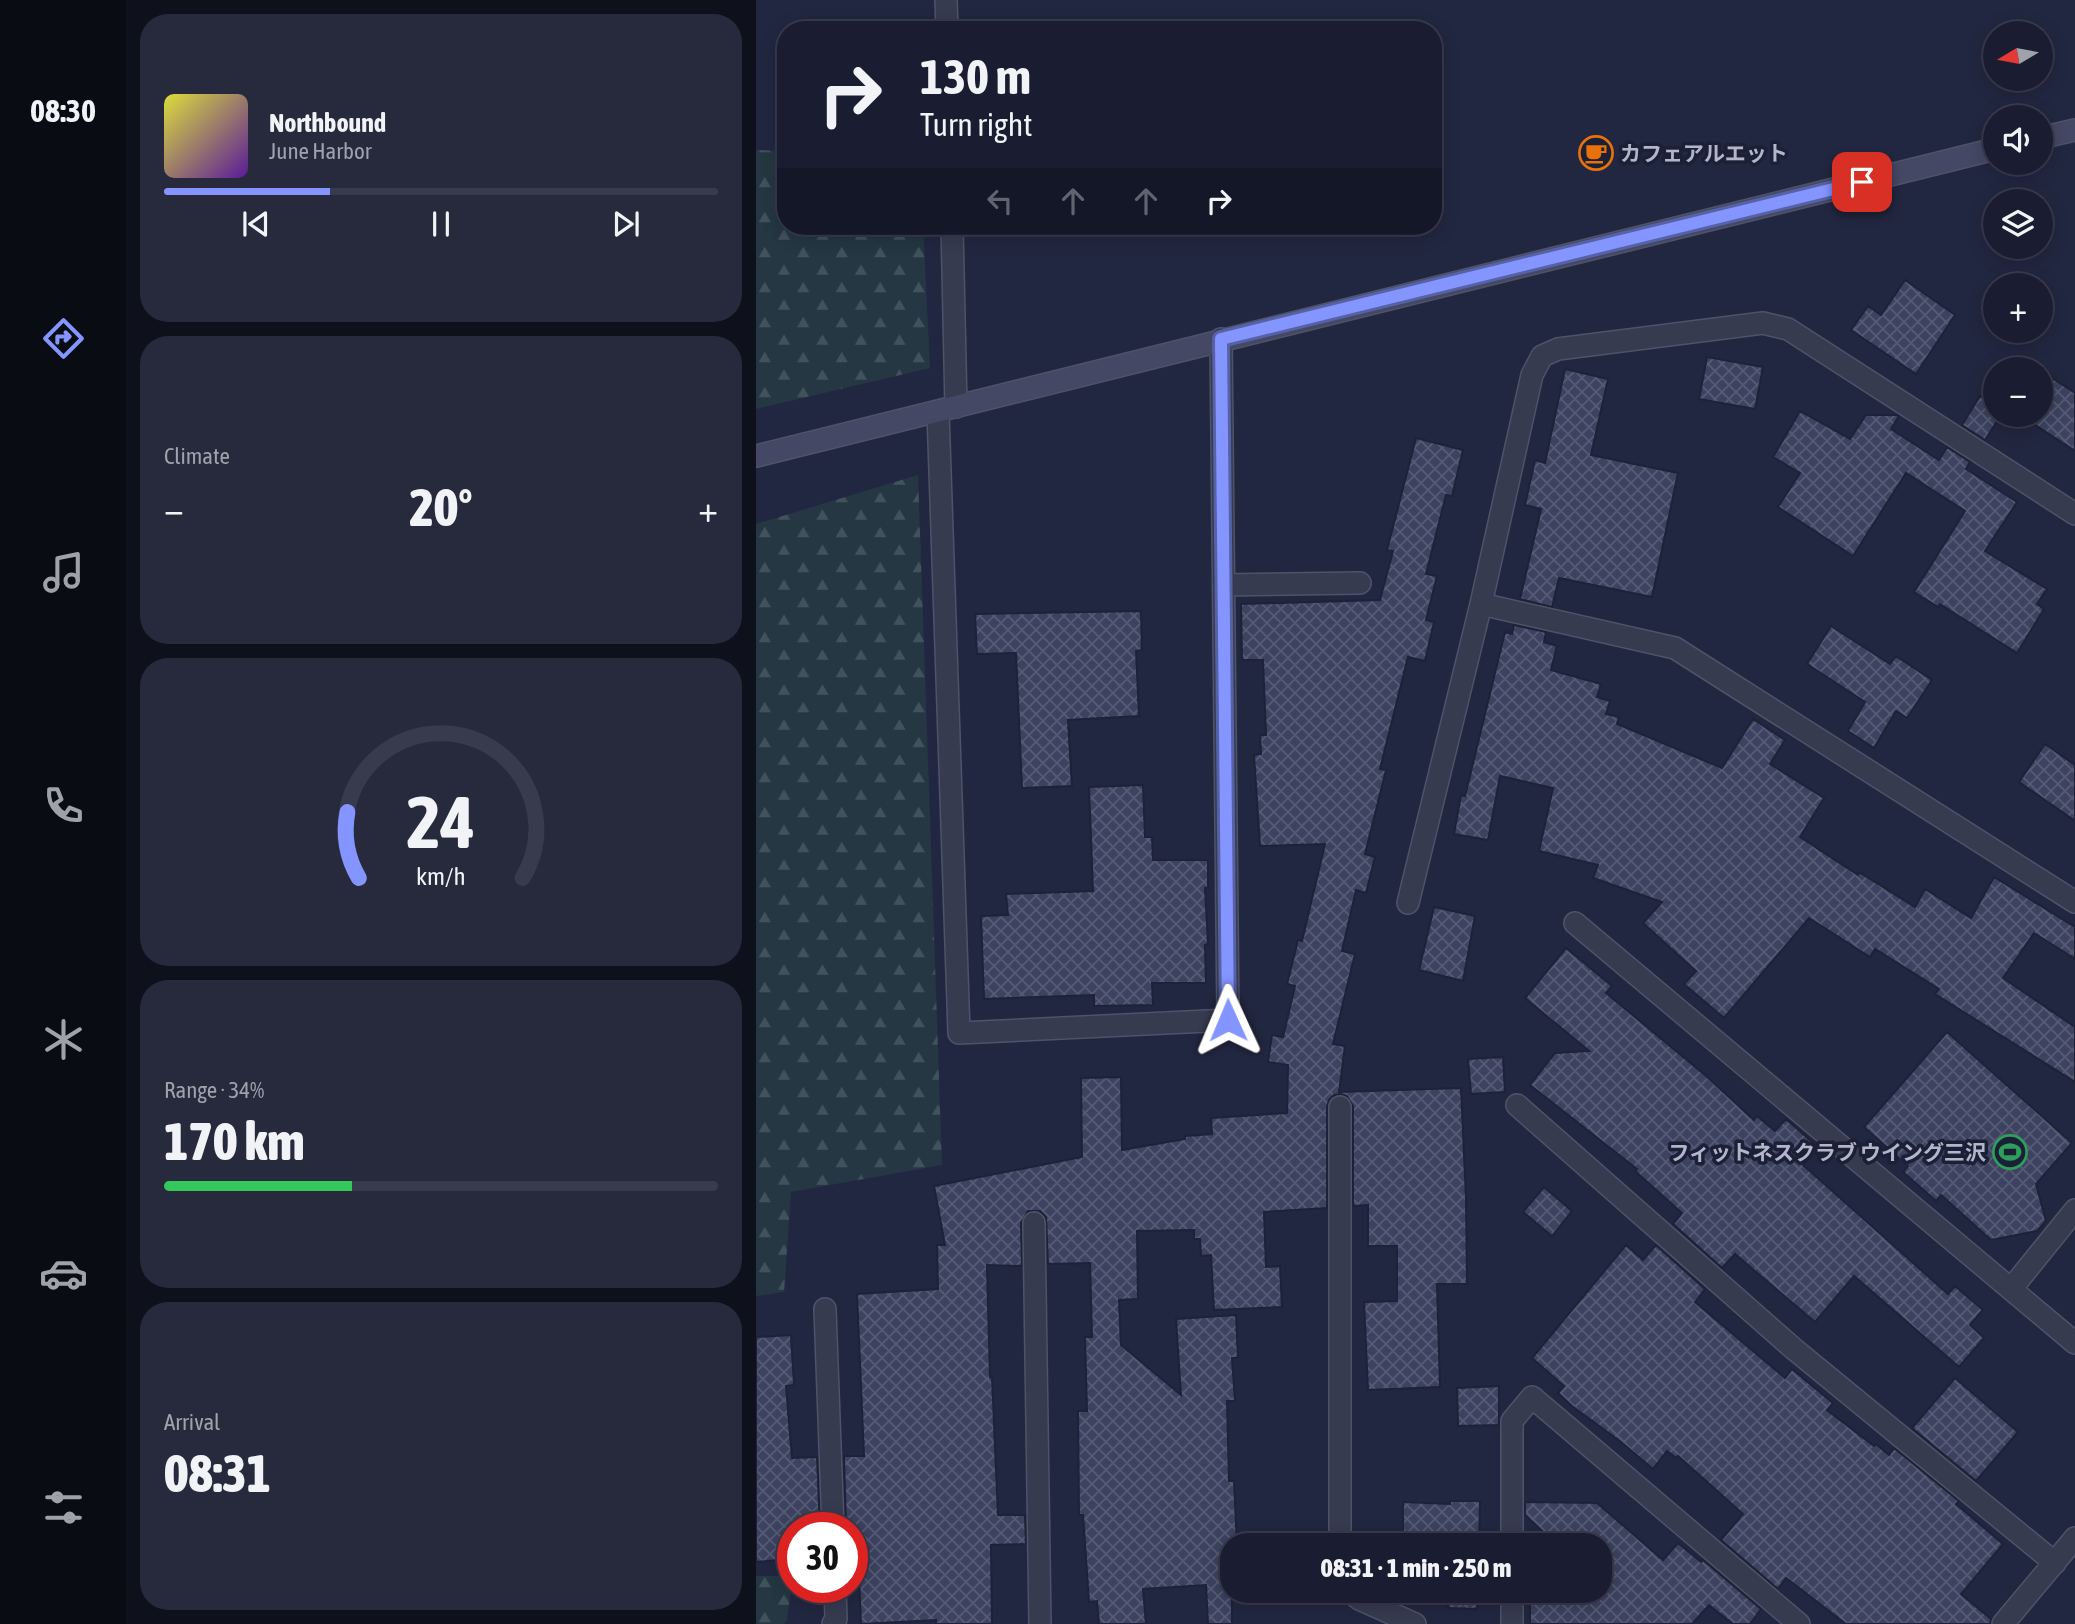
<!DOCTYPE html>
<html lang="en">
<head>
<meta charset="utf-8">
<style>
  :root { --surface:#1a1d31; --page:#272a3d; --text:#f1f3f6; --muted:#9fa2ab; --line:#383b4d; --accent:#8495ff }
  body { margin:0; font-family:"Asap Condensed","Noto Sans JP",sans-serif; background:var(--page); color:var(--text); height:100vh; display:flex; flex-direction:column; font-size:26px; white-space:nowrap }
  * { box-sizing:border-box; margin:0 }
  p { font-size:23px; color:var(--muted) }
  .icon { flex:none; width:38px; height:38px; fill:none; stroke:currentColor; stroke-width:2; stroke-linecap:round; stroke-linejoin:round }
  .map { position:relative; flex:1; overflow:hidden }
  .side { display:flex; flex-direction:column; gap:14px; padding:14px; background:#0e101b; width:630px }
  .side>* { flex:none }
  .top-card { position:absolute; left:21px; top:21px; width:665px; height:214px; border-radius:28px; box-shadow:0 4px 18px #0003,0 0 0 2px var(--line); background:#1a1d31; color:var(--text); overflow:hidden }
  .needle { width:46px; rotate:260deg }
  .fabs { position:absolute; left:1227px; top:21px; display:grid; gap:14px }
  .fabs a { display:grid; place-items:center; width:70px; height:70px; border-radius:50%; background:var(--surface); box-shadow:0 4px 18px #0003,0 0 0 2px var(--line); font-size:35px }
  .speed { position:absolute; left:21px; top:1512px; display:flex; gap:14px; font-size:35px; font-weight:700; text-align:center }
  .speed>* { display:grid; place-content:center; width:91px; height:91px; border-radius:50%; background:var(--surface); box-shadow:0 4px 18px #0003,0 0 0 2px var(--line); line-height:1 }
  .speed .limit { border:10px solid #d22; background:#fff; color:#111 }
  .pin { position:absolute; display:grid; place-items:center; width:60px; height:60px; color:#fff; margin:-30px; border-radius:14px; box-shadow:0 4px 10px #0006 }
  .me { position:absolute; width:77px; margin:-38px; rotate:359deg; stroke-linejoin:round; filter:drop-shadow(0 0 5px #0008) }
  .turn { display:flex; align-items:center; gap:24px; height:147px; padding:0 28px; font-size:32px }
  .turn .icon { width:91px; height:91px; stroke-width:2.5 }
  .turn b { display:block; font-size:49px; line-height:60px }
  .lanes { display:flex; align-items:center; height:66px; padding:0 28px; background:#0003; justify-content:center; gap:35px; direction:ltr }
  .lanes .off { opacity:.35 }
  .big { font-size:52px; font-weight:800; line-height:1.1 }
  .side .tile { flex:1; display:flex; flex-direction:column; justify-content:center; gap:10px; min-width:0; padding:0 24px; border-radius:28px; background:var(--page) }
  .side .dial { align-items:center; gap:0 }
  .dial svg { height:182px; overflow:visible; fill:none; stroke:var(--line); stroke-width:7; stroke-linecap:round; text-anchor:middle }
  .dial text { fill:var(--text); stroke:none }
  .song { display:flex; align-items:center; gap:21px }
  .cover { width:84px; height:84px; border-radius:10px; background:linear-gradient(135deg,hsl(60 70% 55%),hsl(270 70% 35%)) }
  .played { height:7px; border-radius:4px; background:linear-gradient(90deg,var(--accent) 30%,var(--line) 30%) }
  .keys { display:flex; justify-content:space-around; direction:ltr }
  .heat { display:flex; justify-content:space-between; align-items:center; font-size:38px; direction:ltr }
  .charge { height:10px; border-radius:5px; background:linear-gradient(90deg,#34c759 34%,var(--line) 0) }
  .trip { position:absolute; left:464px; top:1533px; width:392px; height:70px; border-radius:28px; background:var(--surface); box-shadow:0 4px 18px #0003,0 0 0 2px var(--line); font-weight:800; line-height:70px; text-align:center }
  main { display:flex; flex:1; min-height:0 }
  .menu { display:flex; flex-direction:column; width:126px; justify-content:space-around; align-items:center; background:#0a0c14; color:var(--muted) }
  .menu .icon { width:49px; height:49px }
  .menu .current { color:var(--accent) }
  .menu b { font-size:32px; color:var(--text) }
  .map>svg:first-child { display:block }
  .forest { fill:url(#forest-firs) }
  .building { fill:url(#building-cross-hatch); stroke:#1d2238; stroke-width:2 }
  .lines { fill:none; stroke-linecap:round; stroke-linejoin:round }
  .lane-casing { stroke:#4e5368; stroke-width:24 }
  .street-casing { stroke:#4e5368; stroke-width:24 }
  .secondary-casing { stroke:#4e5368; stroke-width:24 }
  .lane { stroke:#363b50; stroke-width:21 }
  .street { stroke:#363b50; stroke-width:21 }
  .secondary { stroke:#444864; stroke-width:21 }
  .route-casing { stroke:#5661a6; stroke-width:18 }
  .route { stroke:#8495ff; stroke-width:12 }
  .labels { text-anchor:middle; dominant-baseline:central; stroke-width:7; stroke-linejoin:round; paint-order:stroke }
  .poi-label { font-size:21px; font-weight:bold; fill:#b3b6cb; stroke:#1b2036; text-anchor:start }
</style>
</head>
<body>
<main>
<nav class="menu">
<b>08:30</b>
<svg class="icon current" aria-label="directions" viewBox="0 0 24 24"><path d="M12 3l9 9-9 9-9-9zM9 14v-3h6M13 9l2 2-2 2"/></svg>
<svg class="icon" aria-label="music" viewBox="0 0 24 24"><path d="M9 18V5l10-2v13"/><circle cx="6" cy="18" r="3"/><circle cx="16" cy="16" r="3"/></svg>
<svg class="icon" aria-label="phone" viewBox="0 0 24 24"><path d="M5 4h4l2 5-3 2q2 4 5 5l2-3 5 2v4C11 20 4 13 5 4z"/></svg>
<svg class="icon" aria-label="climate" viewBox="0 0 24 24"><path d="M12 3v18M4 7l16 10M4 17L20 7"/></svg>
<svg class="icon" aria-label="car" viewBox="0 0 24 24"><path d="M5 17H2v-5l4-1 3-4h7l3 4 3 1v5h-3M9 17h6M6 11h13"/><circle cx="7" cy="17" r="2"/><circle cx="17" cy="17" r="2"/></svg>
<svg class="icon" aria-label="filters" viewBox="0 0 24 24"><path d="M4 7h16M4 17h16"/><circle cx="9" cy="7" r="2"/><circle cx="15" cy="17" r="2"/></svg>
</nav>
<section class="side">
<div class="tile">
<div class="song"><i class="cover"></i><div><b>Northbound</b><p>June Harbor</p></div></div>
<div class="played"></div>
<div class="keys"><svg class="icon" aria-label="previous" viewBox="0 0 24 24"><path d="M18 5L8 12l10 7zM5 5v14"/></svg><svg class="icon" aria-label="pause" viewBox="0 0 24 24"><path d="M8 5v14M16 5v14"/></svg><svg class="icon" aria-label="next" viewBox="0 0 24 24"><path d="M6 5l10 7-10 7zM19 5v14"/></svg></div>
</div>
<div class="tile"><p>Climate</p>
<div class="heat"><a>−</a><b class="big">20°</b><a>+</a></div>
</div>
<div class="tile dial"><svg viewBox="0 0 100 80">
<path d="M14 69A42 42 0 1 1 86 69"/>
<path d="M14 69A42 42 0 0 1 9 40" stroke="#8495ff"/>
<text x="50" y="56" font-size="32" font-weight="700">24</text>
<text x="50" y="72" font-size="11">km/h</text>
</svg></div>
<div class="tile"><p>Range · 34%</p><b class="big">170 km</b><div class="charge"></div></div>
<div class="tile"><p>Arrival</p><b class="big">08:31</b></div>
</section>
<div class="map">
<svg width="1319" height="1624" viewBox="0 0 1319 1624">
  <defs>
    <pattern id="forest-firs" width="22" height="20" patternUnits="userSpaceOnUse" patternTransform="scale(1.75)"><rect width="22" height="20" fill="#243742"/><path d="M5 1l3.5 6h-7zM16 11l3.5 6h-7z" fill="#41525c"/></pattern>
    <pattern id="building-cross-hatch" width="8" height="8" patternUnits="userSpaceOnUse" patternTransform="scale(1.75)"><rect width="8" height="8" fill="#3c425f"/><path d="M0 0l8 8M0 8l8-8" fill="none" stroke="#565b75"/></pattern>
  </defs>
  <rect width="100%" height="100%" fill="#222741"/>
  <path class="forest" d="M 0,150 L 30,151 L 30,226 L 167,226 L 174,368 L 0,409 Z
    M 162,475 L 186,1165 L 35,1192 L 28,1292 L 0,1296 L 0,524 Z
    M 0,1576 L 37,1576 L 31,1620 L 28,1624 L 0,1624 Z"/>
  <path class="building" d="M 1149,280 L 1199,315 L 1160,374 L 1095,330 L 1112,306 L 1125,315 Z
    M 951,357 L 1007,367 L 999,409 L 943,399 Z
    M 1266,357 L 1284,369 L 1257,369 Z
    M 809,369 L 852,379 L 835,455 L 922,473 L 896,597 L 803,578 L 796,607 L 764,599 L 785,509 L 769,505 L 779,460 L 789,463 Z
    M 1284,370 L 1319,393 L 1319,451 L 1264,415 L 1284,415 Z
    M 1224,396 L 1239,406 L 1239,415 L 1245,415 L 1229,440 L 1206,425 Z
    M 1044,411 L 1094,439 L 1110,415 L 1141,415 L 1143,416 L 1135,429 L 1183,460 L 1191,447 L 1214,462 L 1210,469 L 1261,502 L 1229,551 L 1291,589 L 1281,604 L 1288,609 L 1261,653 L 1184,604 L 1182,607 L 1158,592 L 1209,511 L 1150,473 L 1097,556 L 1022,507 L 1044,473 L 1017,457 Z
    M 660,438 L 707,450 L 696,496 L 690,495 L 670,574 L 681,576 L 670,620 L 678,622 L 669,661 L 652,657 L 624,769 L 630,770 L 609,854 L 619,857 L 610,893 L 600,890 L 586,951 L 599,954 L 577,1044 L 589,1046 L 583,1092 L 705,1088 L 710,1198 L 711,1284 L 681,1284 L 684,1387 L 612,1390 L 608,1302 L 641,1301 L 641,1246 L 612,1246 L 612,1205 L 597,1206 L 597,1106 L 591,1096 L 585,1094 L 578,1095 L 573,1100 L 571,1107 L 571,1208 L 508,1212 L 510,1267 L 524,1266 L 526,1307 L 458,1310 L 455,1255 L 445,1256 L 444,1239 L 438,1239 L 438,1230 L 381,1231 L 382,1299 L 363,1300 L 365,1345 L 425,1395 L 420,1319 L 480,1315 L 482,1358 L 476,1358 L 479,1401 L 471,1401 L 473,1481 L 478,1481 L 481,1545 L 476,1545 L 476,1624 L 452,1624 L 450,1585 L 387,1589 L 390,1624 L 343,1624 L 341,1601 L 333,1602 L 327,1515 L 323,1515 L 322,1411 L 331,1411 L 329,1337 L 336,1337 L 334,1263 L 292,1264 L 290,1217 L 284,1211 L 272,1211 L 265,1223 L 266,1266 L 231,1265 L 234,1377 L 236,1377 L 242,1515 L 269,1515 L 270,1544 L 235,1545 L 236,1624 L 180,1624 L 180,1620 L 105,1624 L 101,1528 L 90,1528 L 88,1456 L 108,1456 L 101,1294 L 182,1289 L 181,1245 L 189,1245 L 178,1186 L 326,1157 L 325,1078 L 365,1077 L 366,1150 L 429,1139 L 429,1136 L 456,1134 L 455,1118 L 531,1113 L 532,1065 L 512,1062 L 516,1035 L 527,1037 L 539,986 L 531,984 L 542,940 L 546,941 L 569,844 L 504,846 L 498,755 L 505,754 L 504,735 L 510,735 L 507,660 L 486,660 L 485,604 L 624,600 L 637,551 L 631,550 Z
    M 385,611 L 386,650 L 380,651 L 383,716 L 312,720 L 316,786 L 266,788 L 260,653 L 221,654 L 219,614 Z
    M 758,625 L 790,632 L 788,642 L 801,646 L 795,670 L 845,684 L 841,697 L 854,701 L 850,714 L 863,717 L 861,724 L 966,768 L 997,719 L 1029,740 L 1014,764 L 1068,798 L 1044,837 L 1102,875 L 1103,872 L 1159,907 L 1169,889 L 1215,918 L 1238,877 L 1319,927 L 1319,959 L 1278,933 L 1247,978 L 1319,1027 L 1319,1082 L 1179,994 L 1183,989 L 1119,949 L 1114,957 L 1053,918 L 968,1018 L 928,984 L 940,971 L 887,923 L 906,902 L 837,878 L 842,865 L 783,851 L 797,788 L 744,776 L 732,840 L 698,834 L 705,795 L 709,796 L 749,632 L 756,634 Z
    M 1075,626 L 1134,664 L 1140,656 L 1176,680 L 1151,718 L 1140,711 L 1118,748 L 1092,731 L 1109,702 L 1051,664 Z
    M 1289,744 L 1319,765 L 1319,821 L 1263,782 Z
    M 387,785 L 389,837 L 396,837 L 397,860 L 452,860 L 452,888 L 449,888 L 452,944 L 449,945 L 450,983 L 396,983 L 397,1005 L 338,1006 L 338,995 L 228,999 L 225,916 L 252,915 L 250,894 L 337,891 L 333,787 Z
    M 678,907 L 719,916 L 707,981 L 663,970 Z
    M 810,948 L 856,986 L 850,993 L 949,1075 L 998,1120 L 1001,1116 L 1019,1131 L 1030,1119 L 1062,1147 L 1047,1165 L 1192,1294 L 1199,1286 L 1227,1310 L 1214,1325 L 1228,1338 L 1203,1367 L 1098,1276 L 1059,1322 L 979,1254 L 966,1268 L 917,1224 L 926,1213 L 879,1171 L 881,1169 L 774,1085 L 799,1053 L 833,1051 L 769,998 Z
    M 1191,1032 L 1316,1143 L 1280,1184 L 1290,1221 L 1281,1231 L 1235,1240 L 1185,1195 L 1180,1201 L 1147,1172 L 1152,1166 L 1108,1127 Z
    M 747,1057 L 749,1092 L 715,1094 L 712,1059 Z
    M 788,1187 L 816,1211 L 796,1236 L 767,1212 Z
    M 870,1245 L 887,1260 L 900,1245 L 949,1289 L 939,1302 L 1029,1378 L 1036,1369 L 1077,1403 L 1071,1410 L 1118,1446 L 1120,1444 L 1133,1455 L 1138,1448 L 1203,1501 L 1200,1504 L 1247,1544 L 1205,1594 L 1235,1619 L 1234,1624 L 1090,1624 L 1030,1578 L 1022,1589 L 965,1540 L 987,1514 L 922,1456 L 920,1458 L 911,1451 L 897,1469 L 865,1442 L 816,1406 L 802,1393 L 808,1386 L 776,1358 Z
    M 35,1335 L 38,1385 L 30,1386 L 36,1458 L 61,1457 L 64,1528 L 37,1528 L 37,1559 L 0,1562 L 0,1337 Z
    M 1199,1378 L 1262,1432 L 1220,1481 L 1156,1428 Z
    M 743,1386 L 743,1425 L 702,1426 L 701,1388 Z
    M 694,1501 L 724,1501 L 723,1545 L 647,1545 L 647,1502 L 694,1504 Z
    M 769,1502 L 841,1503 L 907,1560 L 922,1543 L 945,1562 L 947,1560 L 1005,1609 L 994,1624 L 977,1624 L 953,1605 L 936,1624 L 774,1624 L 774,1603 L 785,1591 L 844,1591 L 844,1545 L 801,1545 L 769,1515 Z
    M 693,1591 L 722,1591 L 721,1609 L 692,1608 Z"/>
  <g class="lines">
    <g class="lane-casing">
      <path id="lane" d="M 468,585 L 604,583
        M 1255,1289 L 1319,1210"/>
    </g>
    <g class="street-casing">
      <path id="street" d="M 190,0 L 191,30
        M 196,226 L 200,407
        M 182,412 L 203,1033 L 472,1020 L 465,339
        M 725,604 L 919,648 L 1319,902
        M 652,903 L 725,604 L 776,375 L 786,356 L 802,349 L 1007,323 L 1032,329 L 1319,514
        M 819,923 L 1319,1343
        M 761,1105 L 1038,1349 L 1299,1563
        M 278,1223 L 284,1624
        M 69,1309 L 77,1528
        M 584,1545 L 584,1107
        M 756,1545 L 756,1421 L 776,1397 L 1043,1624
        M 594,1591 L 603,1599 L 659,1624
        M 756,1591 L 756,1624
        M 77,1624 L 80,1619 L 79,1587
        M 1247,1624 L 1319,1538"/>
    </g>
    <g class="secondary-casing">
      <path id="secondary" d="M 1284,138 L 1319,130
        M 0,456 L 1239,149"/>
    </g>
    <use href="#lane" class="lane"/>
    <use href="#street" class="street"/>
    <use href="#secondary" class="secondary"/>
  </g>
  <g class="lines">
    <g class="route-casing">
      <path id="route" d="M 472,1020 L 465,339 L 1106,182"/>
    </g>
    <use href="#route" class="route"/>
  </g>
  <defs>
    <g id="cafe-ring" transform="scale(1.75)"><circle r="9.5" fill="#1b2036" stroke="#e8710a" stroke-width="1.5"/><path d="M-5.5-4.5H6V0H3Q3 3.5 0 3.5H-2.5Q-5.5 3.5-5.5 0ZM3-3.2v2h1.7v-2ZM-6 4.5H4V6H-6Z" fill="#e8710a"/></g>
    <g id="stadium-ring" transform="scale(1.75)"><circle r="9.5" fill="#1b2036" stroke="#2e9e5b" stroke-width="1.5"/><path d="M0-5a6.5 5 0 1 0 0 10a6.5 5 0 1 0 0-10ZM-3.5-1.8h7v3.6h-7Z" fill="#2e9e5b"/></g>
  </defs>
  <g fill-rule="evenodd">
    <use href="#cafe-ring" x="840" y="153"/>
    <use href="#stadium-ring" x="1254" y="1152"/>
  </g>
  <g class="labels">
    <g class="poi-label">
      <text x="864" y="153">カフェアルエット</text>
      <text x="1230" y="1152" text-anchor="end">フィットネスクラブ ウイング三沢</text>
    </g>
  </g>
</svg>
<div class="fabs">
<a><svg class="needle" viewBox="-14 -14 28 28"><path d="M0-13l5 13h-10z" fill="#e53935"/><path d="M0 13l5-13h-10z" fill="#9fa2ab"/></svg></a>
<a><svg class="icon" aria-label="sound" viewBox="0 0 24 24"><path d="M4 9h4l5-4v14l-5-4H4zM17 9q2 3 0 6"/></svg></a>
<a><svg class="icon" aria-label="layers" viewBox="0 0 24 24"><path d="M12 4l9 5-9 5-9-5zM3 14l9 5 9-5"/></svg></a>
<a>+</a>
<a>−</a>
</div>
<div class="speed"><div class="limit">30</div></div>
<div class="pin" style="left:1106px;top:182px;background:#d93025"><svg class="icon" aria-label="arrive" viewBox="0 0 24 24"><path d="M6 21V4h12l-3 4 3 4H6"/></svg></div>
<svg class="me" style="left:472px;top:1020px" viewBox="-20 -20 40 40"><path d="M0-17L14 15 0 8-14 15z" fill="#8495ff" stroke="#fff" stroke-width="4"/></svg>
<div class="trip">08:31 · 1 min · 250 m</div>
<div class="top-card">
<div class="turn"><svg class="icon" aria-label="right" viewBox="0 0 24 24"><path d="M7 20v-9h11M14 6l5 5-5 5"/></svg><div><b>130 m</b>Turn right</div></div>
<div class="lanes"><svg class="icon off" aria-label="left" viewBox="0 0 24 24"><path d="M17 20v-9H6M10 6l-5 5 5 5"/></svg><svg class="icon off" aria-label="ahead" viewBox="0 0 24 24"><path d="M12 20V5M6 11l6-6 6 6"/></svg><svg class="icon off" aria-label="ahead" viewBox="0 0 24 24"><path d="M12 20V5M6 11l6-6 6 6"/></svg><svg class="icon" aria-label="right" viewBox="0 0 24 24"><path d="M7 20v-9h11M14 6l5 5-5 5"/></svg></div>
</div>
</div>
</main>
</body>
</html>
